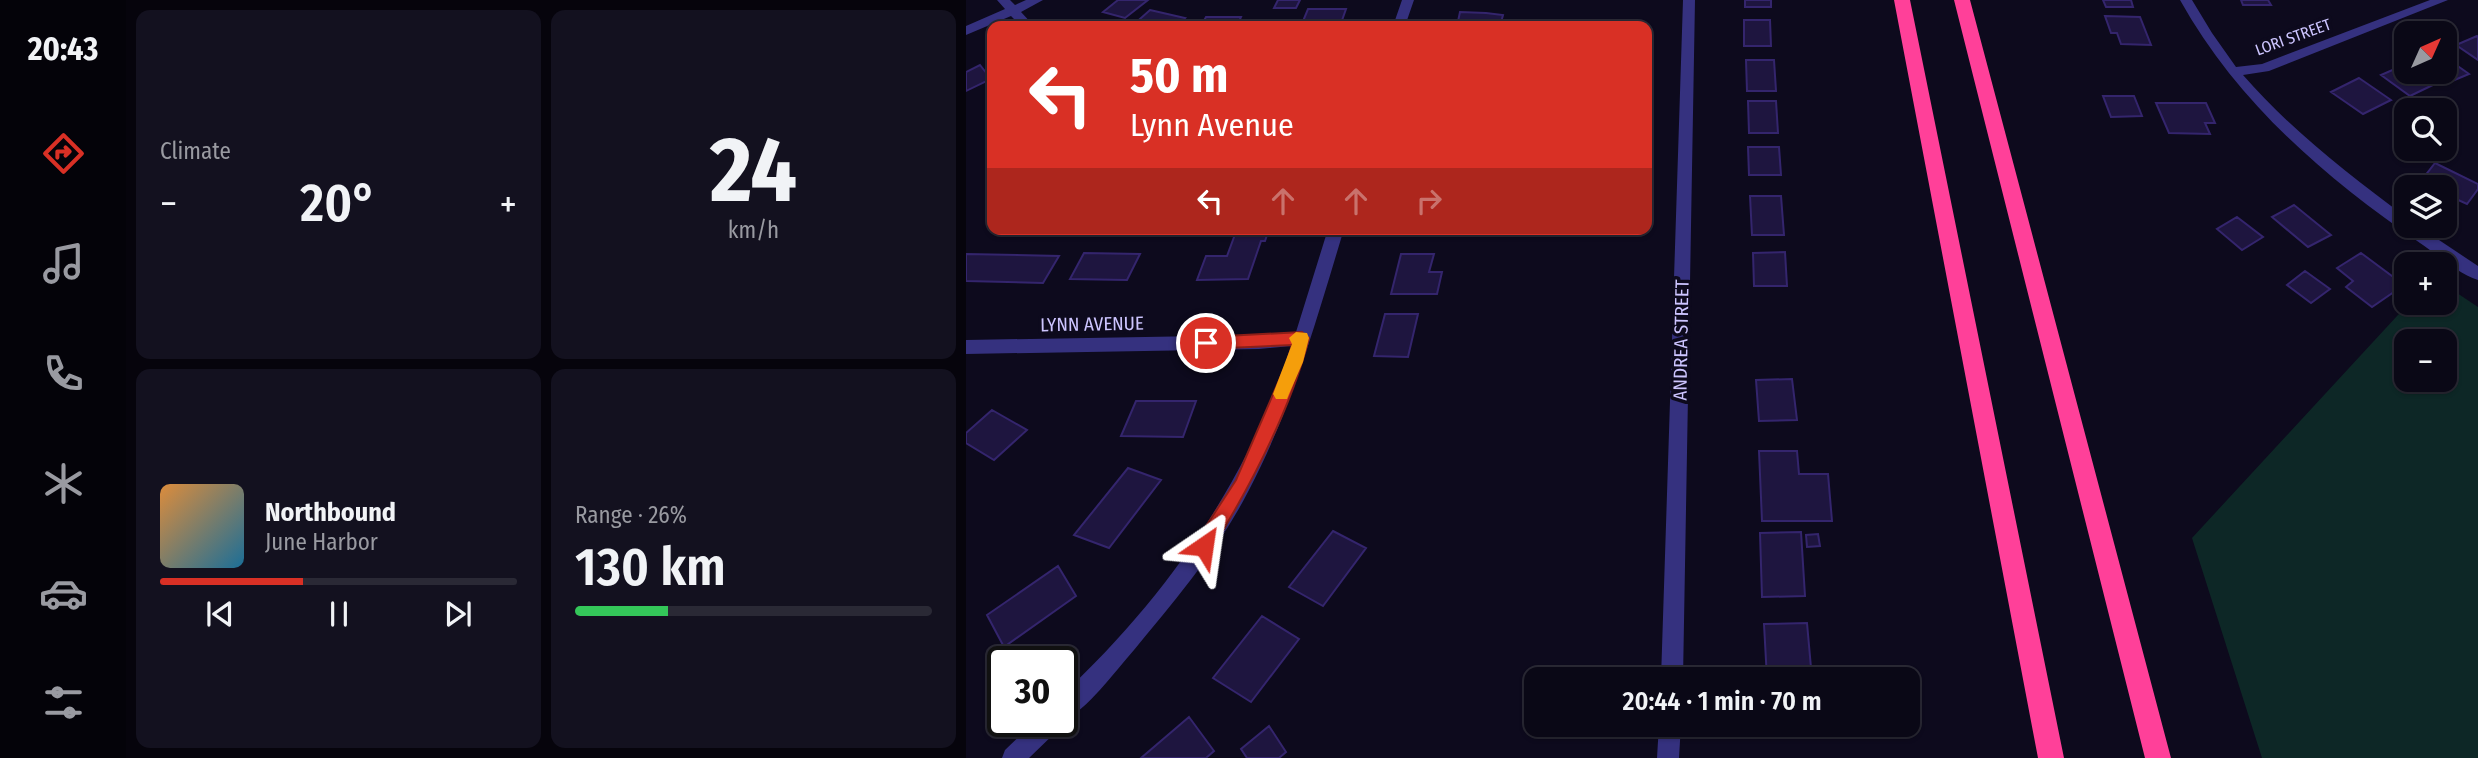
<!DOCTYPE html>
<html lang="en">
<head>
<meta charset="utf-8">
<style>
  :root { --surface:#0a0816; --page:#13111f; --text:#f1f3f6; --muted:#999aa1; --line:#2a2935; --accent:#d93025 }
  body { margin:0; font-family:"Fira Sans Condensed",sans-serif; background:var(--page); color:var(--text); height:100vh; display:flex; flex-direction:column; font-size:26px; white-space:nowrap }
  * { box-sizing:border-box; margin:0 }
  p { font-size:23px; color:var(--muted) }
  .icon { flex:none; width:38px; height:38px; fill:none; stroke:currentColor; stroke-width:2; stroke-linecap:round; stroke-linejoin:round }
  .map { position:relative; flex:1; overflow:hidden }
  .sheet { display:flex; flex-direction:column; gap:10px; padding:10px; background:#06040c; width:840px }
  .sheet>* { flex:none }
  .banner { position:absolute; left:21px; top:21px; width:665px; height:214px; border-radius:14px; box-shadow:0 2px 5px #0004,0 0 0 2px var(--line); background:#d93025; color:#fff; overflow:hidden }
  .needle { width:46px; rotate:45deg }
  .fabs { position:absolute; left:1428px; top:21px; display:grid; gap:14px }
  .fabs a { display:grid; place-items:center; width:63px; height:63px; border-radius:14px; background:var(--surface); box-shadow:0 2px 5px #0004,0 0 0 2px var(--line); font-size:35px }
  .speed { position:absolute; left:21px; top:646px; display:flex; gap:14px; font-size:35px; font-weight:700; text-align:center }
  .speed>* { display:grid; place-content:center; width:91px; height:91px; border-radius:50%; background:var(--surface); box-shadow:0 2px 5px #0004,0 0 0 2px var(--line); line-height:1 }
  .speed .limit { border:4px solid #111; border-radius:10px; background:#fff; color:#111 }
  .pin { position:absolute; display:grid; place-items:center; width:60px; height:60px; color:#fff; margin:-30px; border:4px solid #fff; border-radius:50%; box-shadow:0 2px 7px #0007 }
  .me { position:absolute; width:77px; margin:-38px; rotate:32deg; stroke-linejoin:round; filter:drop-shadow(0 0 5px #0008) }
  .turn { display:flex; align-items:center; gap:24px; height:147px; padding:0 28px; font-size:32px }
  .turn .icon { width:91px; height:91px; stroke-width:2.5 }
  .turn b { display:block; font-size:49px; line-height:60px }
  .lanes { display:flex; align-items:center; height:66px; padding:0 28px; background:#0003; justify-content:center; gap:35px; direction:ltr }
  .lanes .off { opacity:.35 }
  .big { font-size:52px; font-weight:600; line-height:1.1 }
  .sheet .widget { flex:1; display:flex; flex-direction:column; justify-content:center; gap:10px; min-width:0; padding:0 24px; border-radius:14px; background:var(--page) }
  .sheet .dial { align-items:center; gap:0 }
  .dial b { font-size:91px; line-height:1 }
  .song { display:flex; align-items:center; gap:21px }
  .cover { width:84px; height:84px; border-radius:10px; background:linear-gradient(135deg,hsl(30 70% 55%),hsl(200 70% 35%)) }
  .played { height:7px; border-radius:4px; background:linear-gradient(90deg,var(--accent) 40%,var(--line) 40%) }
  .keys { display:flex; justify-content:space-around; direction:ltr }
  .heat { display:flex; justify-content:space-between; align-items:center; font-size:38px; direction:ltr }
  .charge { height:10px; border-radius:5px; background:linear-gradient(90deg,#34c759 26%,var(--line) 0) }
  .sheet .tiles { flex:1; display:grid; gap:10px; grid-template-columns:repeat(2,1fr) }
  .trip { position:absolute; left:558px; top:667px; width:396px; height:70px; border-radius:14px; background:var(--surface); box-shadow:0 2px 5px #0004,0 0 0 2px var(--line); font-weight:600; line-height:70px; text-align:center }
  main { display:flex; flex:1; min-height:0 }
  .dock { display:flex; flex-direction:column; width:126px; justify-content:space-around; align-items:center; background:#040309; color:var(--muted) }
  .dock .icon { width:49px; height:49px }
  .dock .selected { color:var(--accent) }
  .dock b { font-size:32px; color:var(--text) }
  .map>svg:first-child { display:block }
  .green { fill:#0d2726; fill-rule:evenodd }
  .building { fill:#1e153f; stroke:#34256d; stroke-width:2 }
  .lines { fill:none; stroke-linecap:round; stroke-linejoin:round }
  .minor { fill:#35317f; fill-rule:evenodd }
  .motorway { fill:#ff4099; fill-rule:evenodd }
  .route { fill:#d93025; stroke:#8d1f18; stroke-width:2 }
  .slow { fill:#f59e0b }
  .labels { text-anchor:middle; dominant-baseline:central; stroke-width:7; stroke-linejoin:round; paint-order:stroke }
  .far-street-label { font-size:16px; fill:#cdc5ff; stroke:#0d0a1d }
  .street-label { font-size:19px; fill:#cdc5ff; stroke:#0d0a1d }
</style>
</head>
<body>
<main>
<nav class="dock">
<b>20:43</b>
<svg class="icon selected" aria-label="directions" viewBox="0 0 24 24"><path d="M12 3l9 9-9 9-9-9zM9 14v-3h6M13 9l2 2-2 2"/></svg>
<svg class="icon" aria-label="music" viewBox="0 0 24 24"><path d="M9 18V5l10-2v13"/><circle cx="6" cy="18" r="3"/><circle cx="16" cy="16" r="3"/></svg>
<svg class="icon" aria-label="phone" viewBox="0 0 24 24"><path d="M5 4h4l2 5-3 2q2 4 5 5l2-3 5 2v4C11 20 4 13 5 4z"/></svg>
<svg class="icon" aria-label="climate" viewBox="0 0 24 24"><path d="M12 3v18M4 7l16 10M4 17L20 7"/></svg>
<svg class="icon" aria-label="car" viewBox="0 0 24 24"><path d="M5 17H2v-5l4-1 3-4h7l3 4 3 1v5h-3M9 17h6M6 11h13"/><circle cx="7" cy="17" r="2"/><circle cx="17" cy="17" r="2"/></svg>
<svg class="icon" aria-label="filters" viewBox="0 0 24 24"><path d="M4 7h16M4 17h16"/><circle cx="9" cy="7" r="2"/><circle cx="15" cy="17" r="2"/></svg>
</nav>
<section class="sheet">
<div class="tiles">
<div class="widget"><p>Climate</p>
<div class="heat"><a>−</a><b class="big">20°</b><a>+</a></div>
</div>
<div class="widget dial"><b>24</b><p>km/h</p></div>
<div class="widget">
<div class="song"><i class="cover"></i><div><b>Northbound</b><p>June Harbor</p></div></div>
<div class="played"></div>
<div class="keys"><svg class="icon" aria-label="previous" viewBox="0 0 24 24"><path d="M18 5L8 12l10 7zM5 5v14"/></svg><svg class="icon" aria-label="pause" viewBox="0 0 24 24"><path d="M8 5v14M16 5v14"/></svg><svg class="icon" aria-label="next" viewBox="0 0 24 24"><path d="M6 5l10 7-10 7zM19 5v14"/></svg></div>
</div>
<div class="widget"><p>Range · 26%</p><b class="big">130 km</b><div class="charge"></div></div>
</div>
</section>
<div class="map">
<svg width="1512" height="758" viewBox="0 0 1512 758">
  <rect width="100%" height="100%" fill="#0d0a1d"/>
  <path class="green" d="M 1479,285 L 1512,307 L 1512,758 L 1296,758 L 1226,538 L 1443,303 L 1479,303 ZM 1440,341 L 1479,341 L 1479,380 L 1440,380 Z"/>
  <path class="building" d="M 152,0 L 182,0 L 159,18 L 137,12 Z
    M 312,0 L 334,0 L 330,8 L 308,8 Z
    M 779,0 L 805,0 L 805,7 L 779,7 Z
    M 1137,0 L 1165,0 L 1167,7 L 1140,7 Z
    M 1275,0 L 1302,0 L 1305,5 L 1277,5 Z
    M 342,9 L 380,9 L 374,26 L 335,26 Z
    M 184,10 L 219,18 L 210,26 L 166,26 Z
    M 494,12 L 520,13 L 537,15 L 534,26 L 491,26 Z
    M 1139,16 L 1174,17 L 1185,45 L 1155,44 L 1151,33 L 1145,33 Z
    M 240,17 L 275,17 L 271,26 L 235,26 Z
    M 778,20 L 804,20 L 805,46 L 778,46 Z
    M 1511,36 L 1512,37 L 1512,60 L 1490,45 Z
    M 1479,57 L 1503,74 L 1486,81 L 1473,72 L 1479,72 Z
    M 780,60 L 808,60 L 810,91 L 781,91 Z
    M 1440,64 L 1440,72 L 1458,72 L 1473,82 L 1444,96 L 1415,75 Z
    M 14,65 L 25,79 L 0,91 L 0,72 Z
    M 1393,78 L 1425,100 L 1397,114 L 1365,92 Z
    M 1137,96 L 1168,96 L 1176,116 L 1145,117 Z
    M 782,101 L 810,101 L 812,133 L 783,133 Z
    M 1190,103 L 1240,103 L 1249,123 L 1239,123 L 1244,134 L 1203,133 Z
    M 782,147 L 813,147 L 815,175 L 783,175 Z
    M 1469,163 L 1512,184 L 1512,189 L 1501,204 L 1479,194 L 1479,187 L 1466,187 L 1455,181 Z
    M 784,196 L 815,196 L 818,235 L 786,235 Z
    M 1328,205 L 1365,235 L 1342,247 L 1306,217 Z
    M 1271,217 L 1297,237 L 1276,250 L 1251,229 Z
    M 271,229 L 303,229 L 299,241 L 295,241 L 282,279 L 231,280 L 240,256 L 261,256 Z
    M 819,252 L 821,286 L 788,286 L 787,253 Z
    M 118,253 L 174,254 L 161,280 L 104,279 Z
    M 1395,253 L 1438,285 L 1406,307 L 1380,287 L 1387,281 L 1371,268 Z
    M 0,254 L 93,256 L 77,283 L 0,281 Z
    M 435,254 L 468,254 L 463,272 L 476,272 L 471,294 L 425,294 Z
    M 1339,271 L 1364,289 L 1345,303 L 1321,285 Z
    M 419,314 L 452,314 L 442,357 L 408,356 Z
    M 826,379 L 831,420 L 793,421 L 790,380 Z
    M 170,401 L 230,401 L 217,437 L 155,436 Z
    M 26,410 L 61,430 L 28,460 L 0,443 L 0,433 Z
    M 793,451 L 831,451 L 833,474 L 862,474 L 866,521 L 796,521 Z
    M 162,468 L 195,480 L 143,548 L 108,535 Z
    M 367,531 L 400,548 L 357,606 L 323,587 Z
    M 835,532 L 839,596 L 796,597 L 794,533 Z
    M 852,534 L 854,546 L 841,547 L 840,535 Z
    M 92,566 L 110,596 L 38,647 L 21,615 Z
    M 296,616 L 333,639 L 285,702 L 247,678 Z
    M 841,623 L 846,679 L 801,679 L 798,624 Z
    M 223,717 L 248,751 L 240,758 L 175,758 Z
    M 303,726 L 320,752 L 313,758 L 281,758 L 275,749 Z"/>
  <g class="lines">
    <path class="minor" d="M 31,0 L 44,0 L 49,5 L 60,0 L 77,0 L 55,12 L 68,26 L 55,26 L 45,16 L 0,35 L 0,26 L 39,9 Z
      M 436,0 L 448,0 L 439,26 L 427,26 Z
      M 717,0 L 729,0 L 717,679 L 695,679 Z
      M 1214,0 L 1226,0 L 1246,33 L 1270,67 L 1296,64 L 1464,0 L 1482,0 L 1303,71 L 1277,75 C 1325,130 1382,174 1440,217 L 1440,226 L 1452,226 L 1512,266 L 1512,280 C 1492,274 1472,255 1454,243 C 1358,177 1271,102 1214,0 Z
      M 362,229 L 378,229 C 351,318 326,408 283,490 C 253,549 210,599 168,650 C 149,671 122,710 96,721 L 96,695 C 198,600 283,480 325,346 L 293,349 L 0,354 L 0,340 L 293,335 L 330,332 Z
      M 69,721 L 96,721 L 93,729 L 63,758 L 36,758 L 39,750 Z
      M 693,724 L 715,724 L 713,758 L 691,758 Z"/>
    <path class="motorway" d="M 928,0 L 944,0 L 1098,758 L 1072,758 Z
      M 988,0 L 1004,0 L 1205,758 L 1179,758 Z"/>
  </g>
  <path class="route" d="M 336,332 L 343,338 C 324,412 284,487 244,552 L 238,554 L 231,552 L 229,546 L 231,540 L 270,480 L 321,362 L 326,345 L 240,349 L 232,343 L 240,337 Z"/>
  <path class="slow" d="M 330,332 L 341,333 L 343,338 L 337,362 L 323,394 L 321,399 L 310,399 L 307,394 L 326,344 L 323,338 Z"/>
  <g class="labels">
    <g class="far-street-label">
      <text transform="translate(1327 37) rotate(-20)">LORI STREET</text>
    </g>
    <g class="street-label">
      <text transform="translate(126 324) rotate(-1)">LYNN AVENUE</text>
      <text transform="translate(715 340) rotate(-89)">ANDREA STREET</text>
    </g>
  </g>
</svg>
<div class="fabs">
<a><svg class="needle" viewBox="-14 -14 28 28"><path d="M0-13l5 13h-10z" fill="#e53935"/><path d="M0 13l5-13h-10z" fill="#999aa1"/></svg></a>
<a><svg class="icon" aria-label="search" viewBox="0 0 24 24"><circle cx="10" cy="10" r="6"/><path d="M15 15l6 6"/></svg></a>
<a><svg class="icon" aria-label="layers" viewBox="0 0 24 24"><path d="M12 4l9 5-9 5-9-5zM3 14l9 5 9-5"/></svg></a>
<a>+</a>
<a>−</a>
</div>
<div class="speed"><div class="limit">30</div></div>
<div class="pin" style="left:240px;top:343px;background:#d93025"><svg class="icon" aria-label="arrive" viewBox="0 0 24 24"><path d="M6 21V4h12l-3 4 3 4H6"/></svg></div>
<svg class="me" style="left:238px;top:546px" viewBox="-20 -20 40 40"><path d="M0-17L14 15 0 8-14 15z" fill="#d93025" stroke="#fff" stroke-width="4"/></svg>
<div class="trip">20:44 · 1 min · 70 m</div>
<div class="banner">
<div class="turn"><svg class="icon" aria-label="left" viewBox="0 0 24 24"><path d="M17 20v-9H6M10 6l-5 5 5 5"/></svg><div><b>50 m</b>Lynn Avenue</div></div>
<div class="lanes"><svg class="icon" aria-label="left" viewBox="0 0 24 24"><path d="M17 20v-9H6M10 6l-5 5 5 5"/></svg><svg class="icon off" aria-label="ahead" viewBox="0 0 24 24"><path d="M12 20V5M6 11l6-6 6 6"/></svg><svg class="icon off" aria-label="ahead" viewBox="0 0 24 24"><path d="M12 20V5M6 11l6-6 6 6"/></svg><svg class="icon off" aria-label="right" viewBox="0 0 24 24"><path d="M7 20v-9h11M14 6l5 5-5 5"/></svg></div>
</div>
</div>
</main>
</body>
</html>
